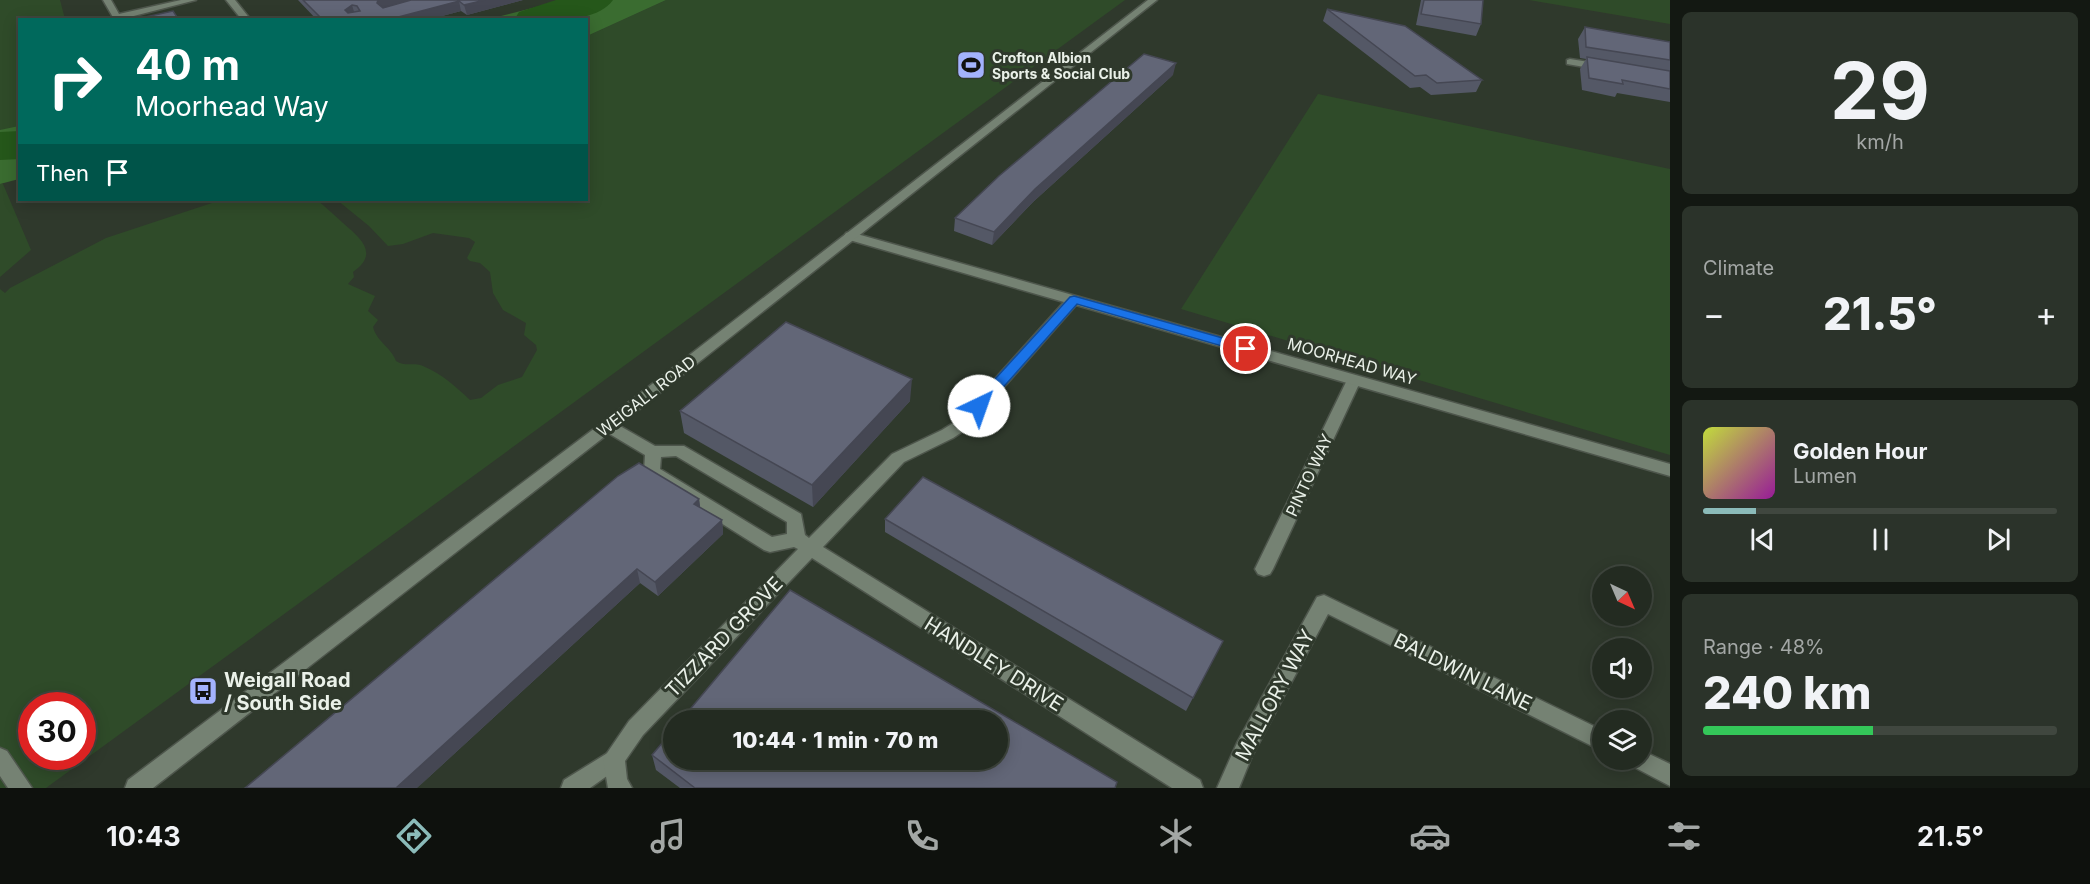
<!DOCTYPE html>
<html lang="en">
<head>
<meta charset="utf-8">
<style>
  :root { --surface:#232b21; --page:#2b332a; --text:#f1f3f6; --muted:#a3a7a5; --line:#40473f; --accent:#8bbbb9 }
  body { margin:0; font-family:Inter,sans-serif; background:var(--page); color:var(--text); height:100vh; display:flex; flex-direction:column; font-size:22px; white-space:nowrap }
  * { box-sizing:border-box; margin:0 }
  p { font-size:20px; color:var(--muted) }
  .icon { flex:none; width:33px; height:33px; fill:none; stroke:currentColor; stroke-width:2; stroke-linecap:round; stroke-linejoin:round }
  .map { position:relative; flex:1; overflow:hidden }
  .panel { display:flex; flex-direction:column; gap:12px; padding:12px; background:#131812; width:420px }
  .panel>* { flex:none }
  .top-card { position:absolute; left:18px; top:18px; width:570px; height:183px; border-radius:0px; box-shadow:0 3px 15px #0003,0 0 0 2px var(--line); background:#00695c; color:#fff; overflow:hidden }
  .needle { width:39px; rotate:136deg }
  .fabs { position:absolute; left:1592px; top:566px; display:grid; gap:12px }
  .fabs a { display:grid; place-items:center; width:60px; height:60px; border-radius:50%; background:var(--surface); box-shadow:0 3px 15px #0003,0 0 0 2px var(--line); font-size:30px }
  .speed { position:absolute; left:18px; top:692px; display:flex; gap:12px; font-size:30px; font-weight:700; text-align:center }
  .speed>* { display:grid; place-content:center; width:78px; height:78px; border-radius:50%; background:var(--surface); box-shadow:0 3px 15px #0003,0 0 0 2px var(--line); line-height:1 }
  .speed .limit { border:9px solid #d22; background:#fff; color:#111 }
  .pin { position:absolute; display:grid; place-items:center; width:51px; height:51px; color:#fff; margin:-26px; border:3px solid #fff; border-radius:50%; box-shadow:0 2px 6px #0007 }
  .me { position:absolute; width:66px; margin:-33px; rotate:42deg; stroke-linejoin:round; filter:drop-shadow(0 0 4px #0008) }
  .turn { display:flex; align-items:center; gap:21px; height:126px; padding:0 18px; font-size:27px }
  .turn .icon { width:78px; height:78px; stroke-width:2.5 }
  .turn b { display:block; font-size:42px; line-height:51px }
  .then { display:flex; align-items:center; height:57px; padding:0 18px; background:#0003; gap:12px; font-size:22px }
  .big { font-size:45px; font-weight:800; line-height:1.1 }
  .panel .widget { flex:1; display:flex; flex-direction:column; justify-content:center; gap:9px; min-width:0; padding:0 21px; border-radius:9px; background:var(--page) }
  .panel .dial { align-items:center; gap:0 }
  .dial b { font-size:78px; line-height:1 }
  .song { display:flex; align-items:center; gap:18px }
  .cover { width:72px; height:72px; border-radius:9px; background:linear-gradient(135deg,hsl(70 70% 55%),hsl(300 70% 35%)) }
  .played { height:6px; border-radius:3px; background:linear-gradient(90deg,var(--accent) 15%,var(--line) 15%) }
  .keys { display:flex; justify-content:space-around; direction:ltr }
  .heat { display:flex; justify-content:space-between; align-items:center; font-size:33px; direction:ltr }
  .charge { height:9px; border-radius:4px; background:linear-gradient(90deg,#34c759 48%,var(--line) 0) }
  .trip { position:absolute; left:663px; top:710px; width:345px; height:60px; border-radius:30px; background:var(--surface); box-shadow:0 3px 15px #0003,0 0 0 2px var(--line); font-weight:800; line-height:60px; text-align:center }
  .menu { display:flex; height:96px; justify-content:space-around; align-items:center; background:#0e110d; color:var(--muted) }
  .menu .icon { width:42px; height:42px }
  .menu .on { color:var(--accent) }
  .menu b { font-size:27px; color:var(--text) }
  main { display:flex; flex:1; min-height:0 }
  .map>svg:first-child { display:block }
  .green { fill:#2f4b29; fill-rule:evenodd }
  .forest { fill:#3a6c30 }
  .lines { fill:none; stroke-linecap:round; stroke-linejoin:round }
  .river { fill:#25571a; fill-rule:evenodd }
  .service-casing { stroke:#4e564c; stroke-width:3 }
  .minor-casing { stroke:#4e564c; stroke-width:3 }
  .tertiary-casing { stroke:#4e564c; stroke-width:3 }
  .service { fill:#758273; fill-rule:evenodd }
  .minor { fill:#758273; fill-rule:evenodd }
  .tertiary { fill:#758273; fill-rule:evenodd }
  .wall { fill:#545866 }
  .shaded-wall { fill:#454753 }
  .building { fill:#626677; stroke:#454753; stroke-width:1.5; fill-rule:evenodd }
  .route { fill:#1a73e8; stroke:#114b97; stroke-width:1.5 }
  .labels { text-anchor:middle; dominant-baseline:central; stroke-width:6; stroke-linejoin:round; paint-order:stroke }
  .far-poi-label { font-size:14px; font-weight:bold; fill:#eaf1e9; stroke:#2f392c; text-anchor:start }
  .street-label { font-size:16px; fill:#eaf1e9; stroke:#2f392c }
  .near-street-label { font-size:20px; fill:#eaf1e9; stroke:#2f392c }
  .near-poi-label { font-size:20px; font-weight:bold; fill:#eaf1e9; stroke:#2f392c; text-anchor:start }
</style>
</head>
<body>
<main>
<div class="map">
<svg width="1670" height="788" viewBox="0 0 1670 788">
  <rect width="100%" height="100%" fill="#2f392c"/>
  <path class="green" d="M 0,0 L 60,0 L 65,19 L 20,20 L 19,136 L 0,138 Z
    M 666,0 L 1125,0 L 46,788 L 0,788 L 0,289 L 5,293 L 10,288 L 106,238 L 221,200 L 317,200 C 326,207 334,215 343,223 C 360,238 380,253 353,272 L 354,277 L 348,284 L 375,296 L 368,311 L 378,320 L 373,327 C 377,342 391,347 396,361 C 404,367 414,362 423,366 C 442,374 455,386 470,400 L 481,398 L 498,385 L 522,377 L 537,350 L 536,345 L 524,335 L 526,323 L 503,310 L 493,293 L 490,272 L 480,263 L 470,261 L 467,258 L 475,242 L 469,238 L 433,233 L 403,244 L 388,246 L 369,226 L 337,200 L 586,200 L 587,36 ZM 32,705 L 82,705 L 82,756 L 32,756 Z
    M 1529,0 L 1670,0 L 1670,24 Z
    M 1318,94 L 1670,169 L 1670,455 L 1181,309 Z
    M 0,184 L 3,184 L 31,250 L 0,277 Z"/>
  <path class="forest" d="M 564,0 L 666,0 L 587,36 L 586,20 L 489,19 Z
    M 19,126 L 19,179 L 0,184 L 0,130 Z"/>
  <g class="lines">
    <path class="river" d="M 556,0 L 613,0 C 595,25 542,20 514,20 L 519,12 Z
      M 20,131 L 20,159 L 0,160 L 0,132 Z"/>
    <g class="service-casing">
      <path id="service" d="M 1354,375 L 1361,380 L 1273,569 L 1270,574 L 1264,576 L 1258,574 L 1255,569 L 1347,380 Z
        M 0,748 L 7,751 L 32,788 L 8,788 L 0,776 Z
        M 614,749 L 621,752 L 625,759 L 621,766 L 590,788 L 561,788 L 564,780 Z"/>
    </g>
    <g class="minor-casing">
      <path id="minor" d="M 103,0 L 111,0 L 119,14 L 181,0 L 196,0 L 118,20 L 114,19 Z
        M 226,0 L 235,0 L 251,20 L 242,20 Z
        M 1570,59 L 1602,64 L 1607,67 L 1602,70 L 1567,64 L 1567,60 Z
        M 850,232 L 1670,464 L 1670,476 L 1076,305 L 968,428 L 953,438 L 904,462 L 823,547 L 1200,780 L 1203,788 L 1172,788 L 812,558 L 643,735 L 625,761 L 627,779 L 632,788 L 608,788 L 603,759 L 629,721 L 798,549 L 794,547 L 770,552 L 764,550 L 646,476 L 644,472 L 645,455 L 603,430 L 600,426 L 603,422 L 613,422 L 655,446 L 684,446 L 801,514 L 805,535 L 809,538 L 892,454 L 942,430 L 958,420 L 1064,302 L 846,239 L 844,236 L 846,233 ZM 676,456 L 787,522 L 787,534 L 772,537 L 660,469 L 661,457 Z
        M 1324,595 L 1602,730 L 1602,751 L 1328,614 L 1252,756 L 1239,788 L 1217,788 L 1237,743 L 1317,597 Z
        M 1641,750 L 1670,764 L 1670,786 L 1632,766 L 1628,759 L 1641,759 Z"/>
    </g>
    <g class="tertiary-casing">
      <path id="tertiary" d="M 1148,0 L 1157,0 L 613,430 L 153,788 L 125,788 L 128,780 L 603,422 Z"/>
    </g>
    <use href="#service" class="service"/>
    <use href="#minor" class="minor"/>
    <use href="#tertiary" class="tertiary"/>
  </g>
  <path class="wall" d="M 298,0 L 523,0 L 467,15 L 461,11 L 427,20 L 317,20 Z
    M 1421,0 L 1483,0 L 1481,24 L 1476,36 L 1416,25 Z
    M 1327,9 L 1482,80 L 1476,92 L 1431,95 L 1420,87 L 1410,88 L 1323,21 Z
    M 1585,27 L 1670,42 L 1670,102 L 1617,93 L 1615,97 L 1582,90 L 1580,69 L 1586,59 L 1580,58 L 1578,39 Z
    M 1173,75 L 1033,202 L 992,245 L 954,231 L 955,218 Z
    M 910,401 L 813,507 L 684,433 L 680,411 Z
    M 699,499 L 700,507 L 722,520 L 723,534 L 658,596 L 640,583 L 417,788 Z
    M 885,519 L 1223,641 L 1186,711 L 885,532 Z
    M 652,755 L 1115,788 L 680,788 L 656,770 Z"/>
  <path class="shaded-wall" d="M 378,0 L 417,0 L 381,10 L 377,3 Z
    M 485,0 L 523,0 L 467,15 L 464,5 Z
    M 459,1 L 461,11 L 427,20 L 387,20 Z
    M 352,5 L 355,15 L 349,20 L 345,10 Z
    M 1176,63 L 1173,75 L 1033,202 L 992,245 L 994,232 L 1035,189 Z
    M 912,379 L 910,401 L 813,507 L 812,485 Z
    M 699,499 L 701,513 L 694,504 Z
    M 722,520 L 723,534 L 658,596 L 655,582 Z
    M 637,569 L 640,583 L 417,788 L 396,788 Z"/>
  <path class="building" d="M 303,0 L 380,0 L 378,0 L 377,3 L 383,8 L 411,0 L 485,0 L 464,5 L 459,1 L 387,20 L 323,20 ZM 352,5 L 357,6 L 360,11 L 348,13 L 345,10 Z
    M 1424,0 L 1483,0 L 1481,24 L 1421,14 Z
    M 1327,9 L 1405,26 L 1482,80 L 1437,83 L 1426,75 L 1415,76 Z
    M 173,11 L 179,20 L 143,20 L 141,18 Z
    M 1585,27 L 1670,42 L 1670,60 L 1586,47 Z
    M 1144,54 L 1176,63 L 1035,189 L 994,232 L 955,218 L 999,176 Z
    M 1587,57 L 1670,71 L 1670,89 L 1622,80 L 1623,84 L 1589,78 Z
    M 786,322 L 912,379 L 812,485 L 680,411 Z
    M 639,463 L 699,499 L 694,504 L 722,520 L 655,582 L 637,569 L 396,788 L 245,788 L 618,476 Z
    M 923,477 L 1223,641 L 1193,698 L 885,519 Z
    M 790,590 L 1117,782 L 1115,788 L 695,788 L 652,755 L 674,729 L 674,759 L 998,759 L 998,720 L 681,720 Z"/>
  <path class="route" d="M 1074,296 L 1251,346 L 1253,349 L 1246,353 L 1077,304 L 984,409 L 974,409 L 972,406 L 974,402 L 1070,297 Z"/>
  <defs>
    <g id="stadium-square" transform="scale(1.5)"><rect x="-9" y="-9" width="18" height="18" rx="4" fill="#a3b2fd" stroke="#2f392c"/><path d="M0-5a6.5 5 0 1 0 0 10a6.5 5 0 1 0 0-10ZM-3.5-1.8h7v3.6h-7Z" fill="#111"/></g>
    <g id="bus-square" transform="scale(1.5)"><rect x="-9" y="-9" width="18" height="18" rx="4" fill="#a3b2fd" stroke="#2f392c"/><path d="M-5-6H5V4H4V6H2V4H-2V6H-4V4H-5ZM-3.5-4V0h7V-4ZM-3.5 1.2v1.5H-2V1.2ZM2 1.2v1.5H3.5V1.2Z" fill="#111"/></g>
  </defs>
  <g fill-rule="evenodd">
    <use href="#stadium-square" x="971" y="65"/>
    <use href="#bus-square" x="203" y="691"/>
  </g>
  <g class="labels">
    <g class="far-poi-label">
      <text x="992" y="57">Crofton Albion<tspan x="992" dy="16">Sports &amp; Social Club</tspan></text>
    </g>
    <g class="street-label">
      <text transform="translate(1352 361) rotate(16)">MOORHEAD WAY</text>
      <text transform="translate(646 396) rotate(-38)">WEIGALL ROAD</text>
      <text transform="translate(1309 475) rotate(-65)">PINTO WAY</text>
    </g>
    <g class="near-street-label">
      <text transform="translate(724 637) rotate(-46)">TIZZARD GROVE</text>
      <text transform="translate(994 664) rotate(32)">HANDLEY DRIVE</text>
      <text transform="translate(1463 672) rotate(26)">BALDWIN LANE</text>
      <text transform="translate(1275 695) rotate(-62)">MALLORY WAY</text>
    </g>
    <g class="near-poi-label">
      <text x="224" y="680">Weigall Road<tspan x="224" dy="23">/ South Side</tspan></text>
    </g>
  </g>
</svg>
<div class="fabs">
<a><svg class="needle" viewBox="-14 -14 28 28"><path d="M0-13l5 13h-10z" fill="#e53935"/><path d="M0 13l5-13h-10z" fill="#a3a7a5"/></svg></a>
<a><svg class="icon" aria-label="sound" viewBox="0 0 24 24"><path d="M4 9h4l5-4v14l-5-4H4zM17 9q2 3 0 6"/></svg></a>
<a><svg class="icon" aria-label="layers" viewBox="0 0 24 24"><path d="M12 4l9 5-9 5-9-5zM3 14l9 5 9-5"/></svg></a>
</div>
<div class="speed"><div class="limit">30</div></div>
<div class="pin" style="left:1246px;top:349px;background:#d93025"><svg class="icon" aria-label="arrive" viewBox="0 0 24 24"><path d="M6 21V4h12l-3 4 3 4H6"/></svg></div>
<svg class="me" style="left:979px;top:406px" viewBox="-20 -20 40 40"><circle r="19" fill="#fff"/><path d="M0-13L10 11 0 6-10 11z" fill="#1a73e8"/></svg>
<div class="trip">10:44 · 1 min · 70 m</div>
<div class="top-card">
<div class="turn"><svg class="icon" aria-label="right" viewBox="0 0 24 24"><path d="M7 20v-9h11M14 6l5 5-5 5"/></svg><div><b>40 m</b>Moorhead Way</div></div>
<div class="then">Then<svg class="icon" aria-label="arrive" viewBox="0 0 24 24"><path d="M6 21V4h12l-3 4 3 4H6"/></svg></div>
</div>
</div>
<section class="panel">
<div class="widget dial"><b>29</b><p>km/h</p></div>
<div class="widget"><p>Climate</p>
<div class="heat"><a>−</a><b class="big">21.5°</b><a>+</a></div>
</div>
<div class="widget">
<div class="song"><i class="cover"></i><div><b>Golden Hour</b><p>Lumen</p></div></div>
<div class="played"></div>
<div class="keys"><svg class="icon" aria-label="previous" viewBox="0 0 24 24"><path d="M18 5L8 12l10 7zM5 5v14"/></svg><svg class="icon" aria-label="pause" viewBox="0 0 24 24"><path d="M8 5v14M16 5v14"/></svg><svg class="icon" aria-label="next" viewBox="0 0 24 24"><path d="M6 5l10 7-10 7zM19 5v14"/></svg></div>
</div>
<div class="widget"><p>Range · 48%</p><b class="big">240 km</b><div class="charge"></div></div>
</section>
</main>
<nav class="menu">
<b>10:43</b>
<svg class="icon on" aria-label="directions" viewBox="0 0 24 24"><path d="M12 3l9 9-9 9-9-9zM9 14v-3h6M13 9l2 2-2 2"/></svg>
<svg class="icon" aria-label="music" viewBox="0 0 24 24"><path d="M9 18V5l10-2v13"/><circle cx="6" cy="18" r="3"/><circle cx="16" cy="16" r="3"/></svg>
<svg class="icon" aria-label="phone" viewBox="0 0 24 24"><path d="M5 4h4l2 5-3 2q2 4 5 5l2-3 5 2v4C11 20 4 13 5 4z"/></svg>
<svg class="icon" aria-label="climate" viewBox="0 0 24 24"><path d="M12 3v18M4 7l16 10M4 17L20 7"/></svg>
<svg class="icon" aria-label="car" viewBox="0 0 24 24"><path d="M5 17H2v-5l4-1 3-4h7l3 4 3 1v5h-3M9 17h6M6 11h13"/><circle cx="7" cy="17" r="2"/><circle cx="17" cy="17" r="2"/></svg>
<svg class="icon" aria-label="filters" viewBox="0 0 24 24"><path d="M4 7h16M4 17h16"/><circle cx="9" cy="7" r="2"/><circle cx="15" cy="17" r="2"/></svg>
<b>21.5°</b>
</nav>
</body>
</html>
